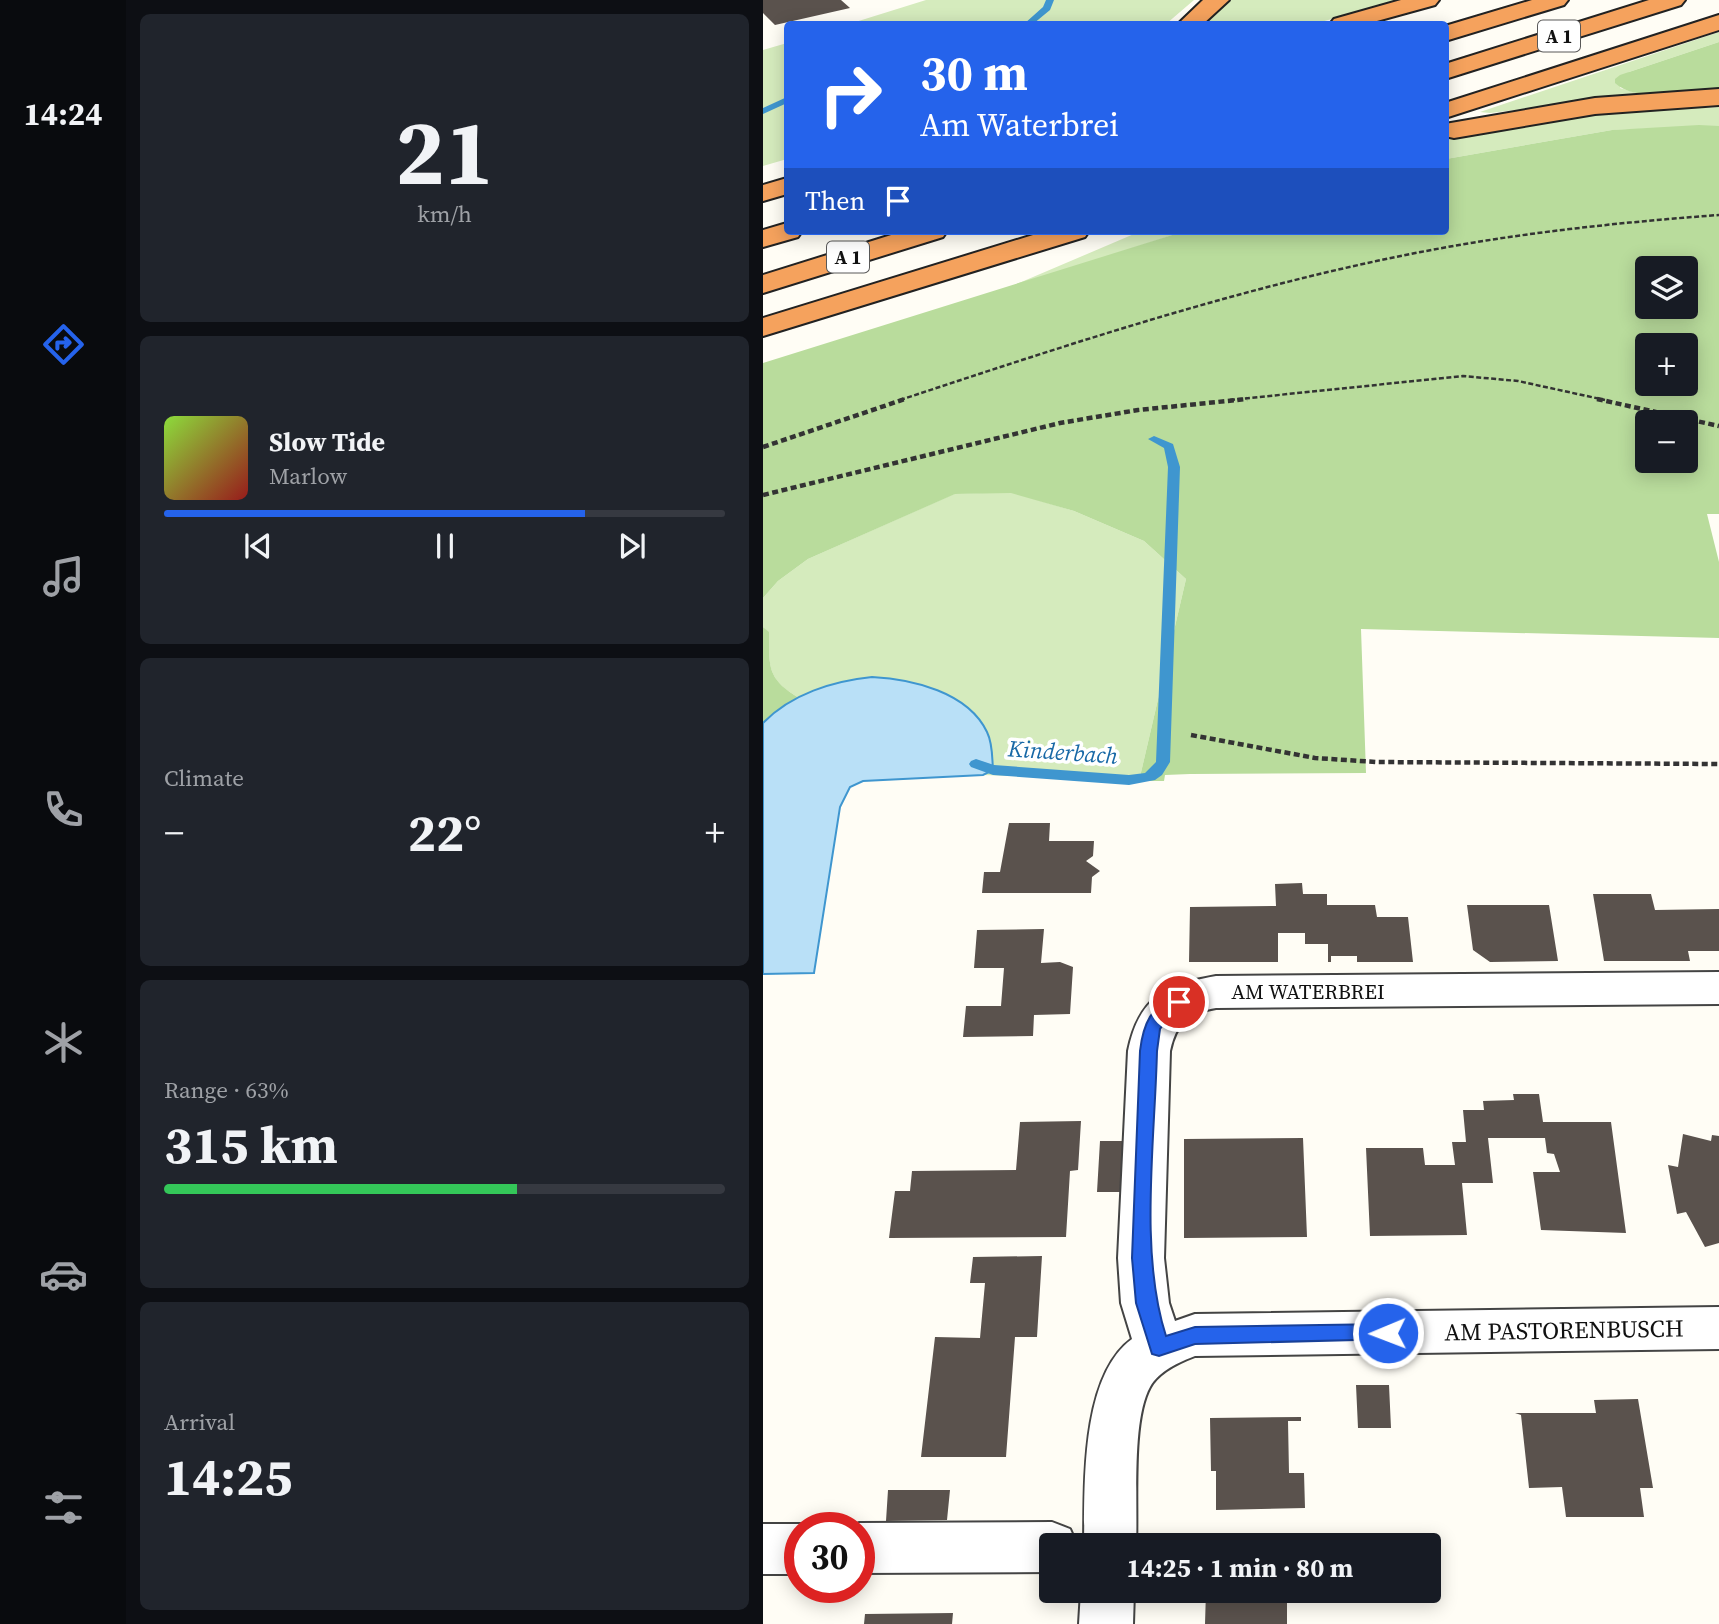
<!DOCTYPE html>
<html lang="en">
<head>
<meta charset="utf-8">
<style>
  :root { --surface:#171b24; --page:#20242c; --text:#f1f3f6; --muted:#9ea1a6; --line:#363941; --accent:#2563eb }
  body { margin:0; font-family:"Source Serif 4",serif; background:var(--page); color:var(--text); height:100vh; display:flex; flex-direction:column; font-size:26px; white-space:nowrap }
  * { box-sizing:border-box; margin:0 }
  p { font-size:23px; color:var(--muted) }
  .icon { flex:none; width:38px; height:38px; fill:none; stroke:currentColor; stroke-width:2; stroke-linecap:round; stroke-linejoin:round }
  .map { position:relative; flex:1; overflow:hidden }
  .panel { display:flex; flex-direction:column; gap:14px; padding:14px; background:#0d0f14; width:637px }
  .panel>* { flex:none }
  .top-card { position:absolute; left:21px; top:21px; width:665px; height:214px; border-radius:7px; box-shadow:0 4px 18px #0003; background:#2563eb; color:#fff; overflow:hidden }
  .tools { position:absolute; left:872px; top:256px; display:grid; gap:14px }
  .tools a { display:grid; place-items:center; width:63px; height:63px; border-radius:7px; background:var(--surface); box-shadow:0 4px 18px #0003; font-size:35px }
  .speed { position:absolute; left:21px; top:1512px; display:flex; gap:14px; font-size:35px; font-weight:700; text-align:center }
  .speed>* { display:grid; place-content:center; width:91px; height:91px; border-radius:50%; background:var(--surface); box-shadow:0 4px 18px #0003; line-height:1 }
  .speed .limit { border:10px solid #d22; background:#fff; color:#111 }
  .pin { position:absolute; display:grid; place-items:center; width:60px; height:60px; color:#fff; margin:-30px; border:4px solid #fff; border-radius:50%; box-shadow:0 2px 7px #0007 }
  .me { position:absolute; width:77px; margin:-38px; rotate:269deg; stroke-linejoin:round; filter:drop-shadow(0 0 5px #0008) }
  .turn { display:flex; align-items:center; gap:24px; height:147px; padding:0 21px; font-size:32px }
  .turn .icon { width:91px; height:91px; stroke-width:2.5 }
  .turn b { display:block; font-size:49px; line-height:60px }
  .then { display:flex; align-items:center; height:66px; padding:0 21px; background:#0003; gap:14px; font-size:26px }
  .big { font-size:52px; font-weight:700; line-height:1.1 }
  .panel .widget { flex:1; display:flex; flex-direction:column; justify-content:center; gap:10px; min-width:0; padding:0 24px; border-radius:10px; background:var(--page) }
  .panel .dial { align-items:center; gap:0 }
  .dial b { font-size:91px; line-height:1 }
  .song { display:flex; align-items:center; gap:21px }
  .cover { width:84px; height:84px; border-radius:10px; background:linear-gradient(135deg,hsl(90 70% 55%),hsl(0 70% 35%)) }
  .played { height:7px; border-radius:4px; background:linear-gradient(90deg,var(--accent) 75%,var(--line) 75%) }
  .keys { display:flex; justify-content:space-around; direction:ltr }
  .heat { display:flex; justify-content:space-between; align-items:center; font-size:38px; direction:ltr }
  .charge { height:10px; border-radius:5px; background:linear-gradient(90deg,#34c759 63%,var(--line) 0) }
  .trip { position:absolute; left:276px; top:1533px; width:402px; height:70px; border-radius:7px; background:var(--surface); box-shadow:0 4px 18px #0003; font-weight:700; line-height:70px; text-align:center }
  main { display:flex; flex:1; min-height:0 }
  .dock { display:flex; flex-direction:column; width:126px; justify-content:space-around; align-items:center; background:#090b0e; color:var(--muted) }
  .dock .icon { width:49px; height:49px }
  .dock .active { color:var(--accent) }
  .dock b { font-size:32px; color:var(--text) }
  .map>svg:first-child { display:block }
  .green { fill:#d5ebbd }
  .forest { fill:#b9dc9c; fill-rule:evenodd }
  .water { fill:#b9e0f7; stroke:#3f96cf; stroke-width:2 }
  .lines { fill:none; stroke-linecap:round; stroke-linejoin:round }
  .stream { fill:#3f96cf; fill-rule:evenodd }
  .building { fill:#5a524d }
  .minor-casing { stroke:#444; stroke-width:4 }
  .motorway-casing { stroke:#222; stroke-width:4 }
  .path-far1 { stroke:#333; stroke-width:2.5; stroke-dasharray:5 2.5; stroke-linecap:butt }
  .path { stroke:#333; stroke-width:4.5; stroke-dasharray:6 3.5; stroke-linecap:butt }
  .minor { fill:#fff; fill-rule:evenodd }
  .motorway { fill:#f5a25d; fill-rule:evenodd }
  .route { fill:#2563eb; stroke:#184099; stroke-width:2 }
  .labels { text-anchor:middle; dominant-baseline:central; stroke-width:7; stroke-linejoin:round; paint-order:stroke }
  .shield { fill:#fff; stroke:#585858; stroke-width:2 }
  .shield-label { font-size:19px; font-weight:bold; fill:#111 }
  .street-label { font-size:21px; fill:#111; stroke:#fff }
  .water-label { font-size:23px; font-style:italic; fill:#1768a6; stroke:#fff }
  .near-street-label { font-size:24px; fill:#111; stroke:#fff }
</style>
</head>
<body>
<main>
<nav class="dock">
<b>14:24</b>
<svg class="icon active" aria-label="directions" viewBox="0 0 24 24"><path d="M12 3l9 9-9 9-9-9zM9 14v-3h6M13 9l2 2-2 2"/></svg>
<svg class="icon" aria-label="music" viewBox="0 0 24 24"><path d="M9 18V5l10-2v13"/><circle cx="6" cy="18" r="3"/><circle cx="16" cy="16" r="3"/></svg>
<svg class="icon" aria-label="phone" viewBox="0 0 24 24"><path d="M5 4h4l2 5-3 2q2 4 5 5l2-3 5 2v4C11 20 4 13 5 4z"/></svg>
<svg class="icon" aria-label="climate" viewBox="0 0 24 24"><path d="M12 3v18M4 7l16 10M4 17L20 7"/></svg>
<svg class="icon" aria-label="car" viewBox="0 0 24 24"><path d="M5 17H2v-5l4-1 3-4h7l3 4 3 1v5h-3M9 17h6M6 11h13"/><circle cx="7" cy="17" r="2"/><circle cx="17" cy="17" r="2"/></svg>
<svg class="icon" aria-label="filters" viewBox="0 0 24 24"><path d="M4 7h16M4 17h16"/><circle cx="9" cy="7" r="2"/><circle cx="15" cy="17" r="2"/></svg>
</nav>
<section class="panel">
<div class="widget dial"><b>21</b><p>km/h</p></div>
<div class="widget">
<div class="song"><i class="cover"></i><div><b>Slow Tide</b><p>Marlow</p></div></div>
<div class="played"></div>
<div class="keys"><svg class="icon" aria-label="previous" viewBox="0 0 24 24"><path d="M18 5L8 12l10 7zM5 5v14"/></svg><svg class="icon" aria-label="pause" viewBox="0 0 24 24"><path d="M8 5v14M16 5v14"/></svg><svg class="icon" aria-label="next" viewBox="0 0 24 24"><path d="M6 5l10 7-10 7zM19 5v14"/></svg></div>
</div>
<div class="widget"><p>Climate</p>
<div class="heat"><a>−</a><b class="big">22°</b><a>+</a></div>
</div>
<div class="widget"><p>Range · 63%</p><b class="big">315 km</b><div class="charge"></div></div>
<div class="widget"><p>Arrival</p><b class="big">14:25</b></div>
</section>
<div class="map">
<svg width="956" height="1624" viewBox="0 0 956 1624">
  <rect width="100%" height="100%" fill="#fffdf5"/>
  <path class="green" d="M 163,0 L 431,0 L 403,24 L 86,24 Z
    M 461,0 L 636,0 L 551,24 L 434,24 Z
    M 956,32 L 956,42 L 866,72 L 857,88 L 881,95 L 727,113 L 717,112 Z
    M 24,43 L 24,159 L 0,166 L 0,50 Z
    M 956,107 L 956,126 L 849,130 L 683,159 L 683,139 C 772,119 865,110 956,107 Z
    M 378,231 L 422,231 L 235,292 Z
    M 248,492 L 311,511 L 381,541 L 423,579 L 376,781 L 220,775 L 230,770 L 224,731 L 201,705 L 62,687 L 36,698 C 4,679 6,667 6,633 L 0,627 L 0,598 L 15,581 L 45,559 L 191,494 Z"/>
  <path class="forest" d="M 956,42 L 956,92 C 930,93 872,103 852,83 L 852,79 L 857,75 Z
    M 936,125 L 956,126 L 956,514 L 944,514 L 956,562 L 956,638 L 598,629 L 603,773 L 427,774 L 402,775 L 401,781 L 376,781 L 423,579 L 381,541 L 311,511 L 248,493 L 192,494 L 45,559 L 15,581 L 0,598 L 0,363 L 422,231 L 682,231 L 683,159 L 849,130 ZM 884,268 L 922,268 L 922,306 L 884,306 ZM 884,345 L 922,345 L 922,383 L 884,383 ZM 884,422 L 922,422 L 922,460 L 884,460 Z
    M 0,627 L 6,632 C 6,667 4,679 36,698 L 0,723 Z"/>
  <path class="water" d="M 109,677 C 149,679 205,692 224,732 C 230,744 229,758 230,770 L 220,775 L 100,781 L 87,787 L 77,807 L 51,973 L 0,974 L 0,723 C 28,694 70,681 109,677 Z"/>
  <g class="lines">
    <path class="stream" d="M 283,0 L 291,0 L 287,10 L 270,24 L 261,24 L 280,7 Z
      M 24,97 L 24,103 L 0,114 L 0,108 Z
      M 391,436 L 410,444 L 417,467 L 407,762 L 399,775 L 392,780 L 366,785 L 230,775 L 208,767 L 206,764 L 208,761 L 213,759 L 231,765 L 366,775 L 382,773 L 393,762 L 405,467 L 401,448 L 385,439 Z"/>
  </g>
  <path class="building" d="M 0,0 L 78,0 L 87,8 L 12,25 L 0,13 Z
    M 246,823 L 287,823 L 286,841 L 331,841 L 330,856 L 323,861 L 337,871 L 329,877 L 328,893 L 219,893 L 221,872 L 237,872 Z
    M 539,883 L 540,894 L 564,894 L 564,905 L 612,905 L 614,917 L 645,917 L 650,962 L 594,962 L 594,956 L 568,956 L 568,962 L 565,962 L 565,944 L 542,944 L 542,933 L 515,933 L 515,962 L 426,962 L 427,907 L 513,906 L 512,884 Z
    M 830,894 L 888,894 L 892,910 L 956,909 L 956,951 L 925,951 L 927,961 L 841,961 Z
    M 704,905 L 786,905 L 795,961 L 727,962 L 710,950 Z
    M 281,929 L 278,963 L 297,962 L 310,967 L 307,1014 L 271,1015 L 270,1036 L 200,1037 L 203,1006 L 238,1006 L 241,968 L 211,968 L 214,930 Z
    M 750,1094 L 776,1094 L 780,1122 L 848,1122 L 863,1233 L 778,1230 L 770,1172 L 797,1172 L 791,1154 L 784,1153 L 782,1138 L 725,1138 L 730,1183 L 699,1183 L 704,1235 L 607,1236 L 603,1148 L 660,1148 L 662,1165 L 692,1165 L 689,1142 L 703,1142 L 700,1110 L 721,1110 L 720,1101 L 751,1100 Z
    M 318,1121 L 315,1170 L 307,1171 L 303,1237 L 126,1238 L 132,1191 L 147,1191 L 149,1171 L 253,1170 L 257,1122 Z
    M 920,1134 L 948,1141 L 949,1135 L 956,1136 L 956,1243 L 942,1247 L 923,1212 L 914,1214 L 905,1165 L 915,1167 Z
    M 540,1138 L 544,1237 L 421,1238 L 421,1139 Z
    M 337,1141 L 366,1141 L 364,1192 L 334,1192 Z
    M 279,1256 L 274,1337 L 252,1337 L 243,1457 L 158,1457 L 172,1337 L 217,1338 L 222,1283 L 207,1283 L 210,1257 Z
    M 593,1385 L 626,1385 L 628,1428 L 595,1428 Z
    M 875,1399 L 890,1488 L 877,1488 L 881,1517 L 803,1517 L 799,1487 L 766,1488 L 758,1415 L 752,1413 L 833,1413 L 831,1400 Z
    M 538,1417 L 538,1421 L 525,1421 L 526,1473 L 541,1473 L 542,1508 L 453,1510 L 453,1471 L 448,1471 L 447,1418 Z
    M 125,1490 L 187,1490 L 184,1520 L 123,1521 Z
    M 443,1591 L 524,1591 L 524,1624 L 442,1624 Z
    M 190,1613 L 189,1624 L 101,1624 L 102,1614 Z"/>
  <g class="lines">
    <g class="minor-casing">
      <path id="minor" d="M 956,972 L 956,1004 L 453,1008 C 425,1013 413,1023 407,1051 L 401,1258 L 406,1303 L 412,1321 L 432,1314 L 956,1307 L 956,1349 L 432,1356 C 416,1362 396,1371 387,1387 C 368,1421 375,1505 373,1545 L 321,1545 C 322,1487 317,1377 369,1339 L 358,1303 L 355,1258 L 365,1051 C 376,997 402,985 453,976 Z
        M 289,1522 L 307,1529 L 314,1545 L 289,1545 L 289,1572 L 96,1573 L 96,1528 L 84,1528 L 96,1523 Z
        M 0,1524 L 37,1524 L 47,1528 L 37,1528 L 37,1574 L 0,1574 Z
        M 318,1591 L 371,1591 L 370,1624 L 316,1624 Z"/>
    </g>
    <g class="motorway-casing">
      <path id="motorway" d="M 440,0 L 466,0 L 440,24 L 415,24 Z
        M 638,0 L 676,0 L 672,5 L 603,24 L 567,24 L 571,19 Z
        M 769,0 L 805,0 L 801,5 L 682,41 L 682,26 Z
        M 886,0 L 922,0 L 918,5 L 682,79 L 682,64 Z
        M 956,15 L 956,30 L 682,118 L 682,103 Z
        M 956,89 L 956,105 L 832,114 L 691,138 L 682,136 L 682,124 L 832,98 Z
        M 24,178 L 24,194 L 0,201 L 0,185 Z
        M 24,223 L 24,231 L 39,231 L 35,237 L 0,247 L 0,230 Z
        M 141,231 L 184,231 L 180,237 L 0,293 L 0,275 Z
        M 283,231 L 326,231 L 322,237 L 0,336 L 0,318 Z"/>
    </g>
    <path class="path-far1" d="M 137,400 C 325,338 517,274 714,242 C 794,229 875,221 956,215
      M 467,400 L 700,376 L 755,381 L 842,400"/>
    <path class="path" d="M 834,399 L 956,426
      M 0,447 L 142,399
      M 0,495 L 297,423 L 375,410 L 484,399
      M 428,735 L 552,758 L 613,762 L 956,764"/>
    <use href="#minor" class="minor"/>
    <use href="#motorway" class="motorway"/>
  </g>
  <path class="route" d="M 416,995 L 424,1002 L 409,1013 L 397,1029 L 394,1051 C 392,1139 376,1253 403,1336 L 432,1327 L 625,1324 L 632,1326 L 635,1333 L 632,1339 L 432,1344 L 396,1356 L 389,1354 L 373,1303 L 369,1258 L 377,1051 C 380,1025 388,1004 416,995 Z"/>
  <g class="labels">
    <g class="shield">
      <rect x="775" y="20.5" width="42" height="31" rx="5"/>
      <rect x="64" y="241.5" width="42" height="31" rx="5"/>
    </g>
    <g class="shield-label">
      <text x="796" y="36">A 1</text>
      <text x="85" y="257">A 1</text>
    </g>
    <g class="street-label">
      <text x="545" y="991">AM WATERBREI</text>
    </g>
    <g class="water-label">
      <text transform="translate(300 752) rotate(4)">Kinderbach</text>
    </g>
    <g class="near-street-label">
      <text transform="translate(801 1330) rotate(-1)">AM PASTORENBUSCH</text>
    </g>
  </g>
</svg>
<div class="tools">
<a><svg class="icon" aria-label="layers" viewBox="0 0 24 24"><path d="M12 4l9 5-9 5-9-5zM3 14l9 5 9-5"/></svg></a>
<a>+</a>
<a>−</a>
</div>
<div class="speed"><div class="limit">30</div></div>
<div class="pin" style="left:416px;top:1002px;background:#d93025"><svg class="icon" aria-label="arrive" viewBox="0 0 24 24"><path d="M6 21V4h12l-3 4 3 4H6"/></svg></div>
<svg class="me" style="left:625px;top:1333px" viewBox="-20 -20 40 40"><circle r="17" fill="#2563eb" stroke="#fff" stroke-width="3"/><path d="M0-11L8 9 0 5-8 9z" fill="#fff"/></svg>
<div class="trip">14:25 · 1 min · 80 m</div>
<div class="top-card">
<div class="turn"><svg class="icon" aria-label="right" viewBox="0 0 24 24"><path d="M7 20v-9h11M14 6l5 5-5 5"/></svg><div><b>30 m</b>Am Waterbrei</div></div>
<div class="then">Then<svg class="icon" aria-label="arrive" viewBox="0 0 24 24"><path d="M6 21V4h12l-3 4 3 4H6"/></svg></div>
</div>
</div>
</main>
</body>
</html>
